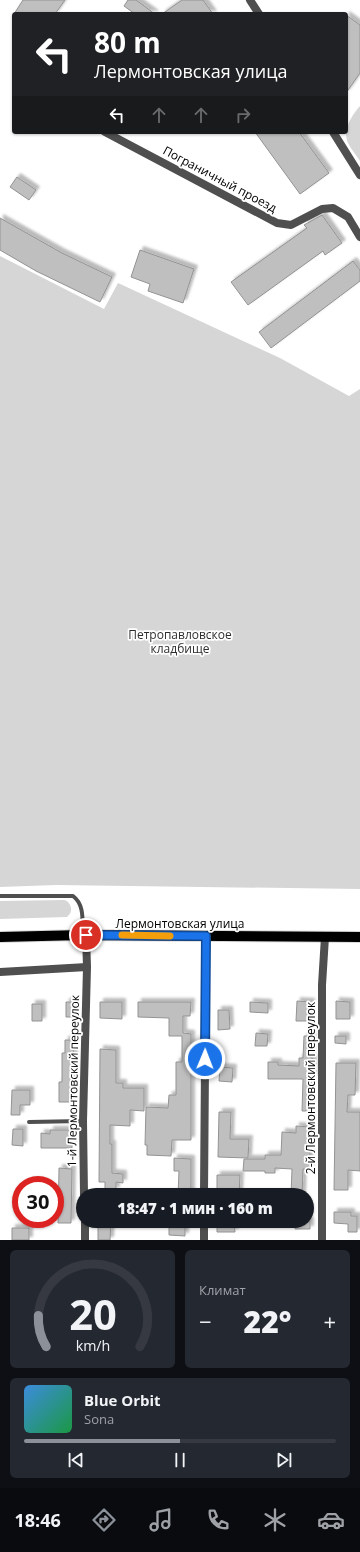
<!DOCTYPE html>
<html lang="ru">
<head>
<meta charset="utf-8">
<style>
  :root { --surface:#171b24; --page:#242831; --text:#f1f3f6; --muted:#9ea1a6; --line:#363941; --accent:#8c9099 }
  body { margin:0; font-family:"Open Sans",sans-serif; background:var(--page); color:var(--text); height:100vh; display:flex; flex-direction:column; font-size:15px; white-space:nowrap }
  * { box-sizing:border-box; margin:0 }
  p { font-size:13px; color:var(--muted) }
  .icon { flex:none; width:22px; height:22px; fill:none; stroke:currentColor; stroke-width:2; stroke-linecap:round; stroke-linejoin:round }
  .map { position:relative; height:1240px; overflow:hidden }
  .details { display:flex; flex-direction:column; gap:10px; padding:10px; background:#0d0f14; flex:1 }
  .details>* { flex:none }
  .hud { position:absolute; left:12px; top:12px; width:336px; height:122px; border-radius:4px; box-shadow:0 1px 3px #0004; background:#202124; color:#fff; overflow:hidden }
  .speed { position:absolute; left:12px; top:1176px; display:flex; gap:8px; font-size:20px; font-weight:700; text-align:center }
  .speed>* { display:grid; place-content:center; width:52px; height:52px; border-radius:50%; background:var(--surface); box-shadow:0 1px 3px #0004; line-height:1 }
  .speed .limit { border:6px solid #d22; background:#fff; color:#111 }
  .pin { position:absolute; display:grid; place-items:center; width:34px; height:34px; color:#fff; margin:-17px; border:2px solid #fff; border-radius:50%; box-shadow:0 1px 4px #0007 }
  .me { position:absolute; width:44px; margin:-22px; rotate:1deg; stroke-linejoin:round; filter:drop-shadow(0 0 3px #0008) }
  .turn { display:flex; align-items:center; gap:14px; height:84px; padding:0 16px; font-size:18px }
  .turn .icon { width:52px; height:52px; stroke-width:2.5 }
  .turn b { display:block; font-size:28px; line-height:34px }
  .lanes { display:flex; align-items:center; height:38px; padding:0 16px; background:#0003; justify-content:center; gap:20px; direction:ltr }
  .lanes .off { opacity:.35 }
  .big { font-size:30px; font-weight:800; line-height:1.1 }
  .details .widget { flex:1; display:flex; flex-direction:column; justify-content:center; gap:6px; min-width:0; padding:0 14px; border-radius:6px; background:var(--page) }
  .details .dial { align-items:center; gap:0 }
  .dial svg { height:104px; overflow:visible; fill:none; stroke:var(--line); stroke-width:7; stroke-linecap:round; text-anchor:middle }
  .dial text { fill:var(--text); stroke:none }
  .song { display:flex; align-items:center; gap:12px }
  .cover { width:48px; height:48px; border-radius:6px; background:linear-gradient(135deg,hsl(210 70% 55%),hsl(140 70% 35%)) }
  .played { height:4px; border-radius:2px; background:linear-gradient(90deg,var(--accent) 50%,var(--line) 50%) }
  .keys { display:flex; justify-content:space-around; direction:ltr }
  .heat { display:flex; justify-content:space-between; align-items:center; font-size:22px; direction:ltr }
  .details .tiles { flex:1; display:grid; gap:10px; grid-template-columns:1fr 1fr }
  .widget:last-child { grid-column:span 2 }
  .trip { position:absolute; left:76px; top:1188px; width:238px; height:40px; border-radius:20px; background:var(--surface); box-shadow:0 1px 3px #0004; font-weight:800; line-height:40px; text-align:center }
  .tabs { display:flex; height:64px; justify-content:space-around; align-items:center; background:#090b0e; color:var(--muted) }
  .tabs .icon { width:28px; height:28px }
  .tabs .current { color:var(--accent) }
  .tabs b { font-size:18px; color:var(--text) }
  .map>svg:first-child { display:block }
  .green { fill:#d6d6d6 }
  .building { fill:#bfbfbf; stroke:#939393; filter:url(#shadow) }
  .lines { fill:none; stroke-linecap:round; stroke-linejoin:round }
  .primary-casing { stroke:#dbdbdb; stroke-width:12 }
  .lane { stroke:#4f4f4f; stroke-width:4 }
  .street { stroke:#4f4f4f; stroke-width:8 }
  .primary { stroke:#000; stroke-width:10 }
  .route-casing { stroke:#114b97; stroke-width:10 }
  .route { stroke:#1a73e8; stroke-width:7 }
  .slow { stroke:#f59e0b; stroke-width:7 }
  .labels { text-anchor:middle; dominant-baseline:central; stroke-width:3.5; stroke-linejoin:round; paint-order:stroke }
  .street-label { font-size:12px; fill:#000; stroke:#fff }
  .park-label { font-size:12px; fill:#2d2d2d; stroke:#fff }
</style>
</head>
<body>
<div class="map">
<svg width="360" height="1240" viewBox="0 0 360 1240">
  <defs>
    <filter id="shadow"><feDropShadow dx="3.5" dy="-3.5" stdDeviation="1" flood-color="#0004"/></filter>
  </defs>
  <rect width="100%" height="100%" fill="#fff"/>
  <path class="green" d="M 360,106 L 360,161 C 356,155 351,149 348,143 C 342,130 352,115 360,106 Z
    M 0,256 L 104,309 L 118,283 L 280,358 L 349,396 L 360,389 L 360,889 L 56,885 L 0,887 Z
    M 64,900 L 67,901 C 72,906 73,912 67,917 L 0,919 L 0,901 Z"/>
  <path class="building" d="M 23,0 L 65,0 L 55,14 L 14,14 Z
    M 128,0 L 136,0 L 155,14 L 135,14 L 124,6 Z
    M 182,0 L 203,0 L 213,14 L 162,14 Z
    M 346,15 L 360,25 L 360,73 L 346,93 Z
    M 255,132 L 299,132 L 329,173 L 300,194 Z
    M 17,177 L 36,190 L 29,200 L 10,187 Z
    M 322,215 L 342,243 L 325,255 L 323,251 L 248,305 L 231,282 L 307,228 L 304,225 Z
    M 0,218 L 62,253 L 112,277 L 100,302 L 36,271 L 0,250 Z
    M 140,250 L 194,269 L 183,303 L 148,291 L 150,284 L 131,277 Z
    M 353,261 L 360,270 L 360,281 L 271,348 L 259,332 Z
    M 297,1001 L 311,1002 L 310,1021 L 296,1021 Z
    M 336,1001 L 350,1002 L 350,1019 L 336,1019 Z
    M 66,1002 L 74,1002 L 74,1017 L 66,1017 Z
    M 100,1002 L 122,1002 L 122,1019 L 100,1018 Z
    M 138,1002 L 191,1002 L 190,1016 L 183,1016 L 183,1033 L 191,1034 L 191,1140 L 172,1140 L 171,1156 L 147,1155 L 147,1145 L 145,1145 L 146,1107 L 168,1108 L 169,1095 L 176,1095 L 176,1062 L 182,1062 L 182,1036 L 169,1036 L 169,1018 L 138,1017 Z
    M 250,1002 L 268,1003 L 268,1013 L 250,1012 Z
    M 32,1004 L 42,1004 L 42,1021 L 32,1021 Z
    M 218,1010 L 229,1010 L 230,1029 L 218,1030 Z
    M 256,1033 L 268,1034 L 267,1046 L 255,1046 Z
    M 304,1036 L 312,1036 L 311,1058 L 313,1058 L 313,1079 L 311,1079 L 310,1111 L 302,1111 L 303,1079 L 268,1079 L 268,1062 L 278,1062 L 278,1065 L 299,1066 L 299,1058 L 303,1058 Z
    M 335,1036 L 346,1036 L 346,1044 L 335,1043 Z
    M 65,1040 L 73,1040 L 74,1071 L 72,1070 L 71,1102 L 59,1102 L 59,1082 L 62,1082 L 62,1053 L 65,1053 Z
    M 100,1049 L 116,1050 L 116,1083 L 123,1083 L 123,1088 L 144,1088 L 144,1111 L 130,1110 L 130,1126 L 110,1125 L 110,1144 L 112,1144 L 112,1173 L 123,1174 L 123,1183 L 116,1182 L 116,1190 L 105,1190 L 105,1182 L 99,1182 Z
    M 336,1063 L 356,1063 L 355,1095 L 348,1095 L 347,1112 L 360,1112 L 360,1171 L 348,1170 L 348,1190 L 334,1190 Z
    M 220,1067 L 233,1068 L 232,1082 L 219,1081 Z
    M 12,1090 L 30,1090 L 30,1105 L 20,1105 L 20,1115 L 11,1115 Z
    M 219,1112 L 231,1112 L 230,1139 L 249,1139 L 248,1158 L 218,1157 Z
    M 296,1126 L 310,1127 L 310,1169 L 303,1169 L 302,1195 L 291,1195 L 292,1169 L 275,1168 L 275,1173 L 265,1173 L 265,1171 L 243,1171 L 244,1159 L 265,1159 L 265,1155 L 281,1155 L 282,1132 L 296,1133 Z
    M 13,1129 L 23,1129 L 23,1146 L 12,1145 Z
    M 50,1130 L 72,1130 L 72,1148 L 41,1148 L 41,1133 L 50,1134 Z
    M 174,1158 L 191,1159 L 191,1195 L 178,1195 L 179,1171 L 174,1171 Z
    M 59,1168 L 72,1169 L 71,1223 L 58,1223 Z
    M 217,1175 L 240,1175 L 239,1195 L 223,1195 L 224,1190 L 217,1190 Z
    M 334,1212 L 351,1212 L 351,1216 L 357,1216 L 357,1232 L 348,1232 L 348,1224 L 334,1223 Z
    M 98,1221 L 111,1221 L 110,1240 L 98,1240 Z
    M 217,1221 L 234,1221 L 235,1232 L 217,1232 Z
    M 296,1221 L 310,1221 L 310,1229 L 295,1229 Z
    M 169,1223 L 185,1223 L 185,1236 L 169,1235 Z
    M 12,1228 L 29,1228 L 29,1240 L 12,1240 Z"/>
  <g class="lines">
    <g class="primary-casing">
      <path id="primary" d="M 0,937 L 83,935 L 360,937"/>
    </g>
    <path class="lane" d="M 0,896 L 73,896 C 85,905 82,921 83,935
      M 29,1122 L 83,1121"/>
    <path class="street" d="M 250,0 L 259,14
      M 105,132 L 277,223 L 291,225 L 322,209 L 333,208 L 348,217 L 360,237
      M 333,132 L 360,175
      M 0,972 L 87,967 L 86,935
      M 84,1195 L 83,1121 L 87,967
      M 204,1195 L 206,936
      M 85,1221 L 85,1240
      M 204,1240 L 204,1221
      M 322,1240 L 322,985 L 325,937"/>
    <use href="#primary" class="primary"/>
  </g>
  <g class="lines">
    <g class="route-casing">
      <path id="route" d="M 86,935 L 206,936 L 205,1059"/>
    </g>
    <use href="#route" class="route"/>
    <path class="slow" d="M 122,935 L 170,936"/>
  </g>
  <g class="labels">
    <g class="street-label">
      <text transform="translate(220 179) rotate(28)">Пограничный проезд</text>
      <text x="180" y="923">Лермонтовская улица</text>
      <text transform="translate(73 1081) rotate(-89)">1-й Лермонтовский переулок</text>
      <text transform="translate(310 1088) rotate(-90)">2-й Лермонтовский переулок</text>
    </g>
    <g class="park-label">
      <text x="180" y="634">Петропавловское<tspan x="180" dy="14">кладбище</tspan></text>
    </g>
  </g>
</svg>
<div class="speed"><div class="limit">30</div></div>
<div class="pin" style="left:86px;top:935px;background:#d93025"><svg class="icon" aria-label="arrive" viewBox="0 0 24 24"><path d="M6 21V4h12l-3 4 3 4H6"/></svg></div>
<svg class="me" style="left:205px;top:1059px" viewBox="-20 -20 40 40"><circle r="17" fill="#1a73e8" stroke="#fff" stroke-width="3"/><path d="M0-11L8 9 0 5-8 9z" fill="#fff"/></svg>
<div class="trip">18:47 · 1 мин · 160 m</div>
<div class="hud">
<div class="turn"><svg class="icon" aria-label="left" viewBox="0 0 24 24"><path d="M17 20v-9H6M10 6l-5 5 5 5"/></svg><div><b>80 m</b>Лермонтовская улица</div></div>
<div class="lanes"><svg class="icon" aria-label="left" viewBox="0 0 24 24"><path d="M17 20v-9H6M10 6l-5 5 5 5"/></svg><svg class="icon off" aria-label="ahead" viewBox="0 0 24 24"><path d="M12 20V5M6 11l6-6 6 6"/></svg><svg class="icon off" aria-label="ahead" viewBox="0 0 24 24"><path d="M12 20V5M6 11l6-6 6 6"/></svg><svg class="icon off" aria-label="right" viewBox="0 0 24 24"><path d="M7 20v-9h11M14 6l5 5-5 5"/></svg></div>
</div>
</div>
<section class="details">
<div class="tiles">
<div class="widget dial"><svg viewBox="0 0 100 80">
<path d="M14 69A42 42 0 1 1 86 69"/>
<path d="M14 69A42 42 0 0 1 8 45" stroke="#8c9099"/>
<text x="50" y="56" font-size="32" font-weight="700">20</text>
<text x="50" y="72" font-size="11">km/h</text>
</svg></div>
<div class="widget"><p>Климат</p>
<div class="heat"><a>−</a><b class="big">22°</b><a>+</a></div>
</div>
<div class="widget">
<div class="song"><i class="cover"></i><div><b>Blue Orbit</b><p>Sona</p></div></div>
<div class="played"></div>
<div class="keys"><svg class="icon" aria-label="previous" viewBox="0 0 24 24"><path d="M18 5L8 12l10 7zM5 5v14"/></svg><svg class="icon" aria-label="pause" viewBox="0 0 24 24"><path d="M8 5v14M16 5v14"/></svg><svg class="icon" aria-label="next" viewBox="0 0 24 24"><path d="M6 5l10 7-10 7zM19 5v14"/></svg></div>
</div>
</div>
</section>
<nav class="tabs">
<b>18:46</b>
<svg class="icon current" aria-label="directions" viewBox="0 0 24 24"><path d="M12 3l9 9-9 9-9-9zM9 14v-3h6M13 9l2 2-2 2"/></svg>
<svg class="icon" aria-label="music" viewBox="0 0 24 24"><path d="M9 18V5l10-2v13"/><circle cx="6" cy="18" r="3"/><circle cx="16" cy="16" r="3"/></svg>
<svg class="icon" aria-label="phone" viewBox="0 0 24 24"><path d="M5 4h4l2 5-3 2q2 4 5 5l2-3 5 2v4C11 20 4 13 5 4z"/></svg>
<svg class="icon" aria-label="climate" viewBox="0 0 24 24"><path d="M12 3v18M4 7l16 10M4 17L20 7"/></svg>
<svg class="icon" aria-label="car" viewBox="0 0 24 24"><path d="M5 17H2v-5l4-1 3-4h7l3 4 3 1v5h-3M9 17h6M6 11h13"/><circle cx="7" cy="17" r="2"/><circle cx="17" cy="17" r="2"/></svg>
</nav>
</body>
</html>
